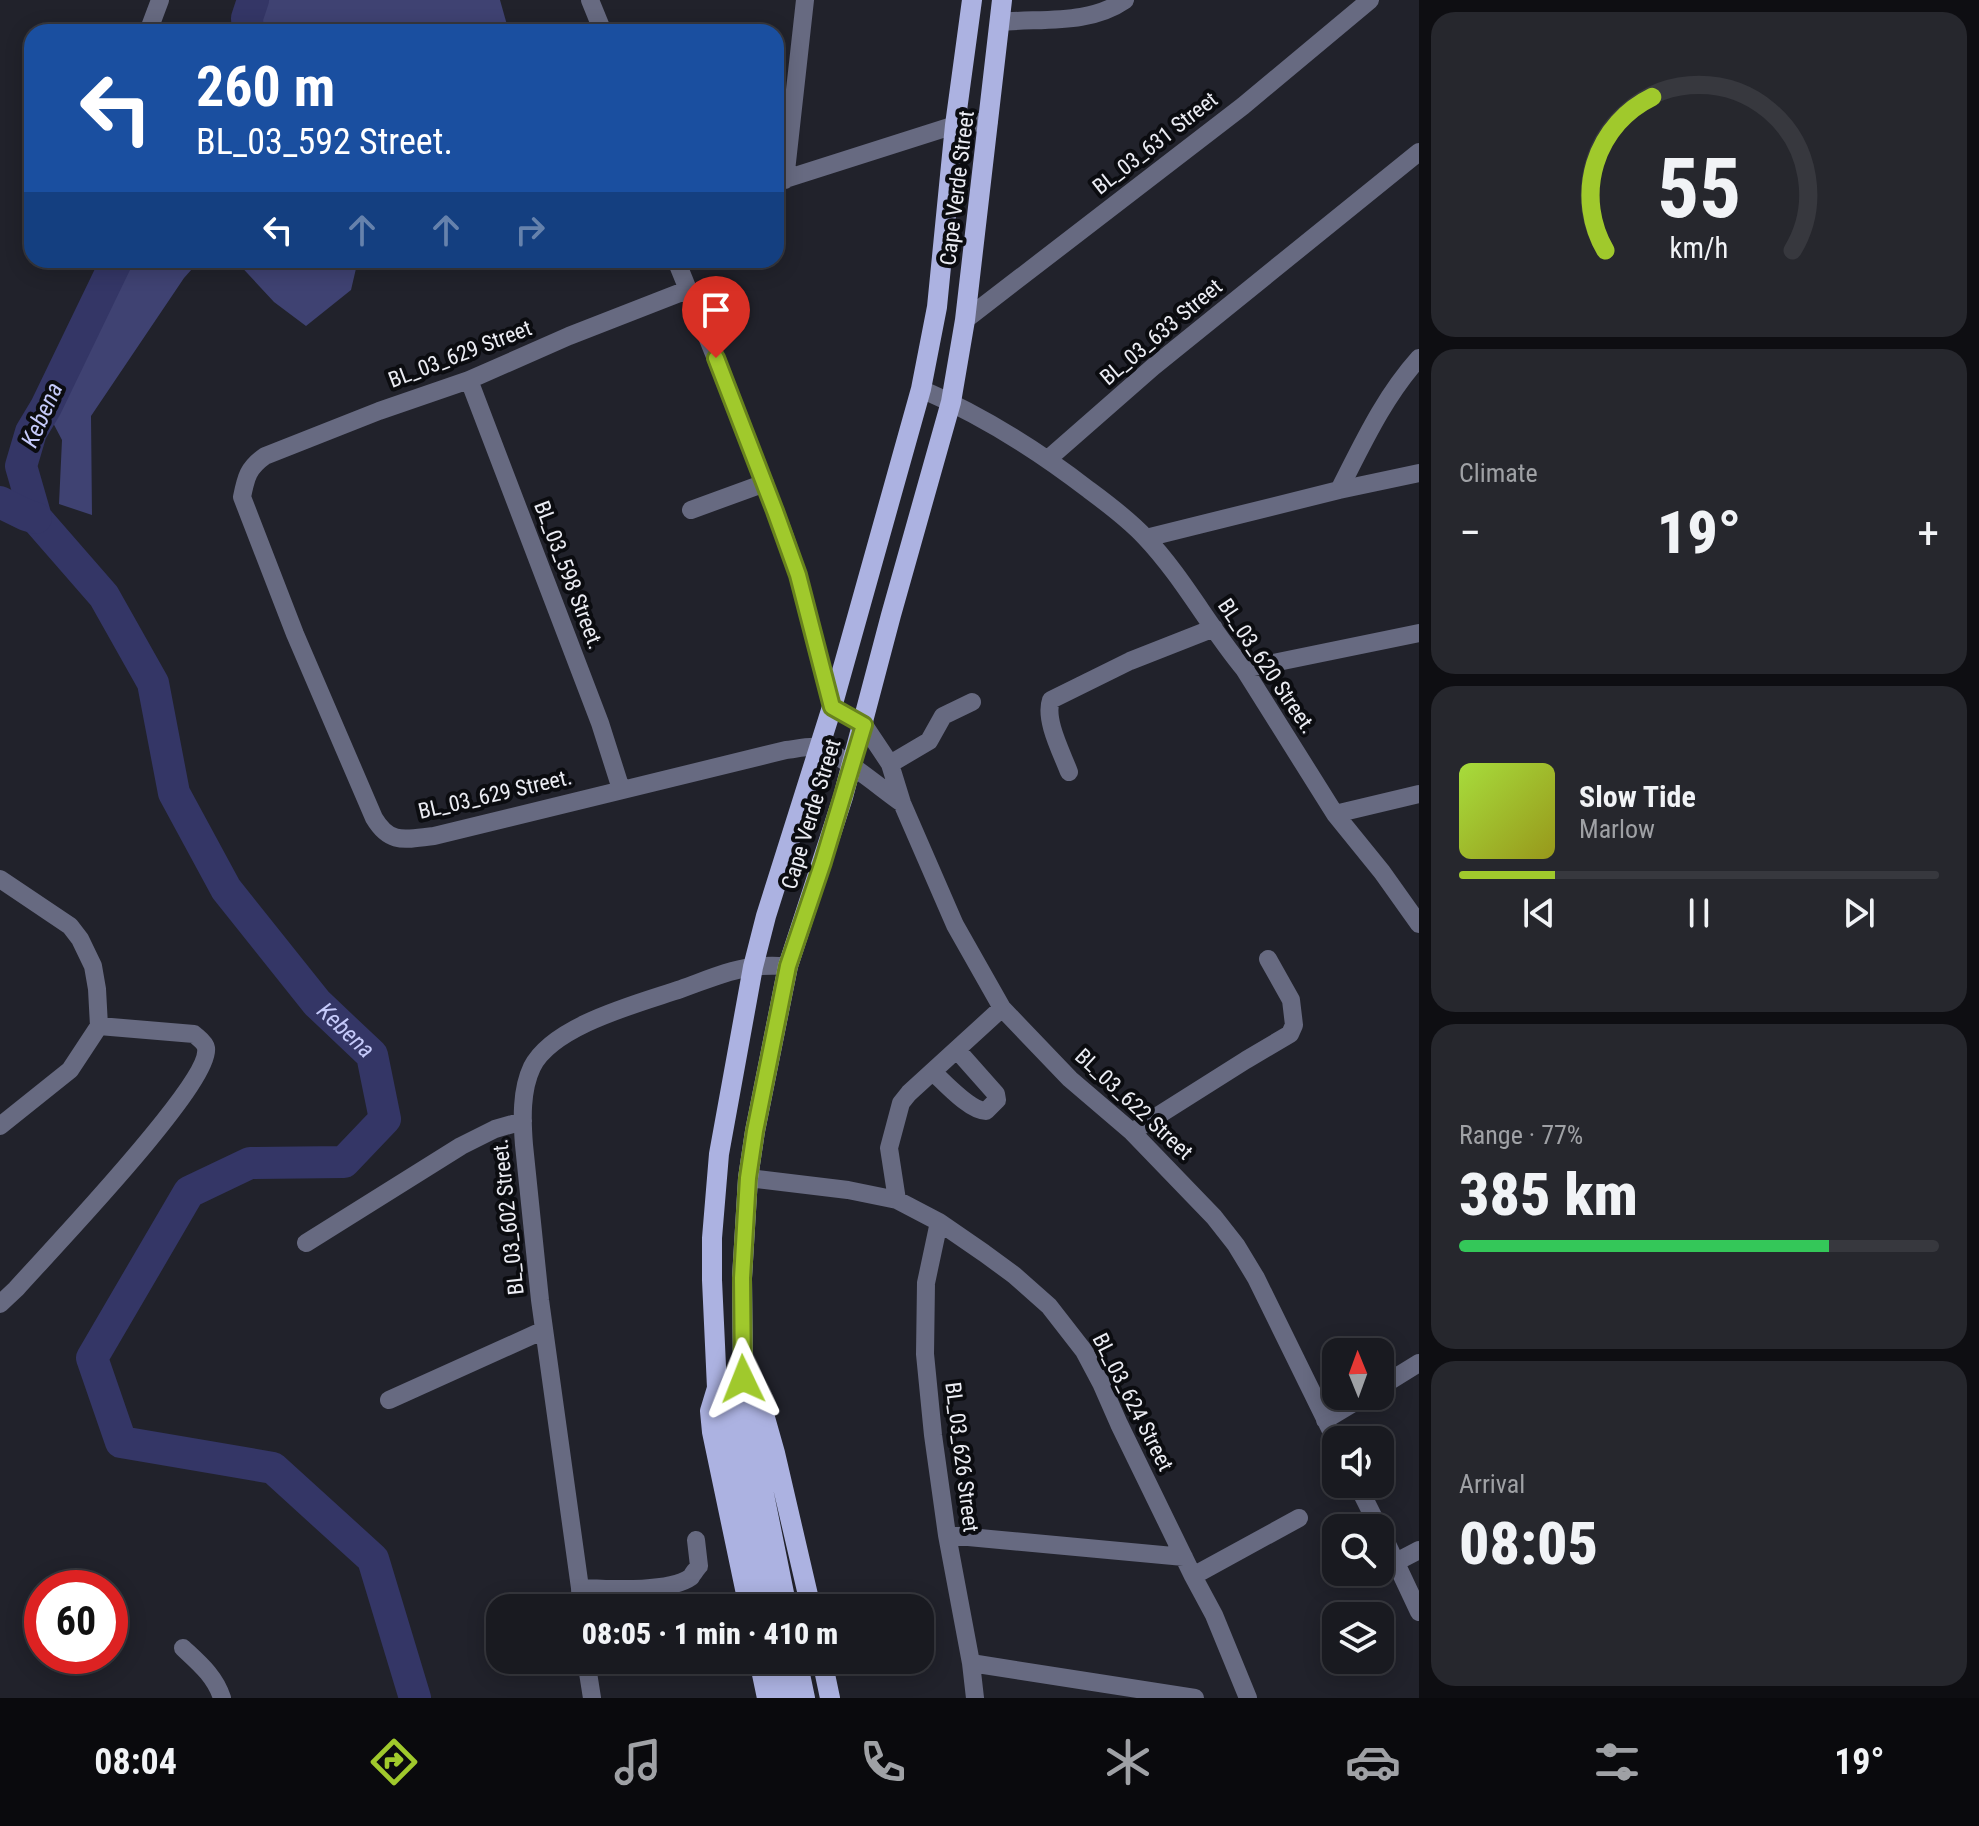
<!DOCTYPE html>
<html lang="en">
<head>
<meta charset="utf-8">
<style>
  :root { --surface:#191a20; --page:#26272d; --text:#f1f3f6; --muted:#9fa1a5; --line:#37383e; --accent:#a0c92c }
  body { margin:0; font-family:"Roboto Condensed",sans-serif; background:var(--page); color:var(--text); height:100vh; display:flex; flex-direction:column; font-size:30px; white-space:nowrap }
  * { box-sizing:border-box; margin:0 }
  p { font-size:26px; color:var(--muted) }
  .icon { flex:none; width:44px; height:44px; fill:none; stroke:currentColor; stroke-width:2; stroke-linecap:round; stroke-linejoin:round }
  .map { position:relative; flex:1; overflow:hidden }
  .details { display:flex; flex-direction:column; gap:12px; padding:12px; background:#0e0e12; width:560px }
  .details>* { flex:none }
  .guide { position:absolute; left:24px; top:24px; width:760px; height:244px; border-radius:24px; box-shadow:0 4px 20px #0003,0 0 0 2px var(--line); background:#1a4fa0; color:#fff; overflow:hidden }
  .needle { width:52px; rotate:359deg }
  .buttons { position:absolute; left:1322px; top:1338px; display:grid; gap:16px }
  .buttons a { display:grid; place-items:center; width:72px; height:72px; border-radius:16px; background:var(--surface); box-shadow:0 4px 20px #0003,0 0 0 2px var(--line); font-size:40px }
  .speed { position:absolute; left:24px; top:1570px; display:flex; gap:16px; font-size:40px; font-weight:700; text-align:center }
  .speed>* { display:grid; place-content:center; width:104px; height:104px; border-radius:50%; background:var(--surface); box-shadow:0 4px 20px #0003,0 0 0 2px var(--line); line-height:1 }
  .speed .limit { border:12px solid #d22; background:#fff; color:#111 }
  .pin { position:absolute; display:grid; place-items:center; width:68px; height:68px; color:#fff; margin:-82px -34px; border-radius:50% 50% 50% 0; rotate:-45deg; box-shadow:0 0 8px #0007 }
  .pin .icon { rotate:45deg }
  .me { position:absolute; width:88px; margin:-44px; rotate:358deg; stroke-linejoin:round; filter:drop-shadow(0 0 6px #0008) }
  .turn { display:flex; align-items:center; gap:28px; height:168px; padding:0 40px; font-size:36px }
  .turn .icon { width:104px; height:104px; stroke-width:2.5 }
  .turn b { display:block; font-size:56px; line-height:68px }
  .lanes { display:flex; align-items:center; height:76px; padding:0 40px; background:#0003; justify-content:center; gap:40px; direction:ltr }
  .lanes .off { opacity:.35 }
  .big { font-size:60px; font-weight:800; line-height:1.1 }
  .details .widget { flex:1; display:flex; flex-direction:column; justify-content:center; gap:12px; min-width:0; padding:0 28px; border-radius:24px; background:var(--page) }
  .details .dial { align-items:center; gap:0 }
  .dial svg { height:208px; overflow:visible; fill:none; stroke:var(--line); stroke-width:7; stroke-linecap:round; text-anchor:middle }
  .dial text { fill:var(--text); stroke:none }
  .song { display:flex; align-items:center; gap:24px }
  .cover { width:96px; height:96px; border-radius:12px; background:linear-gradient(135deg,hsl(80 70% 55%),hsl(60 70% 35%)) }
  .played { height:8px; border-radius:4px; background:linear-gradient(90deg,var(--accent) 20%,var(--line) 20%) }
  .keys { display:flex; justify-content:space-around; direction:ltr }
  .heat { display:flex; justify-content:space-between; align-items:center; font-size:44px; direction:ltr }
  .charge { height:12px; border-radius:6px; background:linear-gradient(90deg,#34c759 77%,var(--line) 0) }
  .trip { position:absolute; left:486px; top:1594px; width:448px; height:80px; border-radius:24px; background:var(--surface); box-shadow:0 4px 20px #0003,0 0 0 2px var(--line); font-weight:800; line-height:80px; text-align:center }
  .dock { display:flex; height:128px; justify-content:space-around; align-items:center; background:#0a0a0d; color:var(--muted) }
  .dock .icon { width:56px; height:56px }
  .dock .on { color:var(--accent) }
  .dock b { font-size:36px; color:var(--text) }
  main { display:flex; flex:1; min-height:0 }
  .map>svg:first-child { display:block }
  .forest { fill:#3f4272 }
  .lines { fill:none; stroke-linecap:round; stroke-linejoin:round }
  .river { stroke:#343666; stroke-width:32 }
  .minor { stroke:#676a81; stroke-width:18 }
  .major { stroke:#acb2e1; stroke-width:20 }
  .route-casing { stroke:#68831d; stroke-width:20 }
  .route { stroke:#a0c92c; stroke-width:14 }
  .labels { text-anchor:middle; dominant-baseline:central; stroke-width:8; stroke-linejoin:round; paint-order:stroke }
  .street-label { font-size:22px; fill:#ebecf3; stroke:#0b0c10 }
  .water-label { font-size:24px; font-style:italic; fill:#c5cafa; stroke:#0b0c10 }
</style>
</head>
<body>
<main>
<div class="map">
<svg width="1419" height="1698" viewBox="0 0 1419 1698">
  <rect width="100%" height="100%" fill="#21222b"/>
  <path class="forest" d="M 263,0 L 500,0 L 509,32 L 256,32 L 256,18 Z
    M 133,260 L 200,260 L 184,278 L 91,416 L 92,515 L 59,504 L 62,440 L 51,419 L 107,304 Z
    M 235,260 L 358,260 L 351,290 L 306,326 L 274,302 Z"/>
  <g class="lines">
    <g class="river">
      <path d="M 248,32 L 247,18 L 253,0"/>
      <path id="s1" d="M 117,260 L 46,407 L 31,432 L 21,466 L 36,518 L 104,596 L 153,683 L 174,793 L 226,889 L 317,1003 L 372,1055 L 385,1119 L 344,1162 L 250,1163 L 189,1192 L 92,1358 L 121,1442 L 273,1468 L 373,1559 L 415,1698"/>
      <path d="M 0,502 L 26,515 L 36,518"/>
    </g>
    <path class="minor" d="M 590,0 L 603,32
      M 1000,22 C 1042,18 1089,25 1125,0
      M 148,32 L 160,0
      M 785,180 L 805,0
      M 776,182 L 955,125 L 989,121
      M 676,260 L 725,381 L 784,534 L 798,575 L 832,707 L 864,725 L 890,764 L 902,803 L 955,925 L 1002,1008 L 1070,1079 L 1132,1132 L 1214,1217 L 1236,1245 L 1256,1278 L 1336,1441
      M 687,290 L 569,336 L 469,380 L 379,411 L 265,456 C 248,468 246,477 242,497 L 295,634 L 374,818 C 390,845 405,839 434,836 L 786,750 C 795,749 808,746 817,747 C 835,749 884,791 902,803
      M 965,320 L 1243,106 L 1370,0
      M 469,380 L 600,723 L 621,789
      M 921,389 C 981,415 1036,449 1089,490 C 1108,504 1128,519 1145,537 C 1183,577 1209,627 1244,669 L 1335,814 L 1382,872 L 1419,924
      M 1048,459 L 1153,367 L 1419,152
      M 1339,490 C 1363,443 1384,397 1419,358
      M 691,510 L 765,483
      M 1146,538 L 1339,490 L 1419,473
      M 1244,669 L 1419,633
      M 890,764 L 929,741 L 943,716 L 972,702
      M 1069,772 C 1062,753 1044,720 1051,700 L 1130,661 L 1214,628
      M 1335,814 L 1419,794
      M 0,879 L 70,926 L 80,939 L 93,966 L 97,989 L 99,1026 L 70,1070 L 0,1126
      M 933,1072 C 945,1083 970,1111 986,1111 L 997,1100 L 996,1094 L 957,1050
      M 1132,1132 L 1246,1060 L 1290,1034 L 1294,1025 L 1291,1000 L 1268,959
      M 748,1178 L 848,1190 L 897,1200 L 939,1222 L 984,1253 L 1014,1275 L 1049,1306 L 1084,1351 L 1101,1383 L 1119,1424 L 1193,1576 L 1214,1615 L 1248,1698
      M 897,1200 L 889,1148 L 901,1103 L 909,1093 L 1002,1008
      M 939,1222 L 926,1283 L 925,1354 L 933,1435 L 947,1535 L 971,1663 L 975,1698
      M 306,1243 L 461,1146 L 495,1129 L 523,1121
      M 0,1304 L 16,1289 C 46,1255 212,1083 206,1048 C 205,1042 198,1038 194,1034 L 99,1026
      M 1380,1387 L 1419,1363
      M 389,1400 L 544,1330
      M 1325,1420 L 1365,1396
      M 1357,1484 L 1379,1528
      M 1380,1529 L 1419,1612
      M 947,1535 L 1184,1557
      M 1396,1562 L 1419,1550
      M 1193,1576 L 1299,1518
      M 580,1588 C 607,1589 669,1593 691,1577 C 691,1576 698,1567 699,1566 L 696,1540
      M 581,1608 L 580,1588 L 540,1300 L 524,1145 C 522,1120 521,1090 532,1067 C 553,1025 640,1003 681,989 C 704,981 728,970 752,967 C 764,965 776,966 788,966
      M 183,1648 C 199,1663 215,1676 222,1698
      M 586,1660 L 592,1698
      M 971,1663 L 1195,1698"/>
    <path class="major" d="M 747,1373 L 760,1400 L 775,1453 L 811,1608
      M 717,1388 L 710,1411 L 712,1432 L 749,1608
      M 768,1608 L 726,1405 L 717,1388 L 712,1280 L 712,1238 L 719,1154 L 753,967 L 766,916 L 832,707 L 921,389 L 937,307 L 955,125 L 972,0
      M 787,1608 L 747,1410 L 743,1379 L 742,1278 L 748,1178 L 755,1131 L 788,966 L 843,797 L 891,615 L 951,402 L 965,320 L 1002,0
      M 759,1660 L 767,1698
      M 778,1660 L 786,1698
      M 797,1660 L 805,1698
      M 822,1660 L 830,1698"/>
  </g>
  <g class="lines">
    <g class="route-casing">
      <path id="route" d="M 716,358 L 775,511 L 798,575 L 832,707 L 864,725 L 823,862 L 788,966 L 755,1131 L 748,1178 L 742,1278 L 743,1379"/>
    </g>
    <use href="#route" class="route"/>
  </g>
  <g class="labels">
    <g class="street-label">
      <text transform="translate(1155 143) rotate(-38)">BL_03_631 Street</text>
      <text transform="translate(957 188) rotate(-83)">Cape Verde Street</text>
      <text transform="translate(1161 332) rotate(-40)">BL_03_633 Street</text>
      <text transform="translate(460 354) rotate(-21)">BL_03_629 Street</text>
      <text transform="translate(569 575) rotate(69)">BL_03_598 Street.</text>
      <text transform="translate(1267 666) rotate(56)">BL_03_620 Street.</text>
      <text transform="translate(495 794) rotate(-13)">BL_03_629 Street.</text>
      <text transform="translate(811 814) rotate(-73)">Cape Verde Street</text>
      <text transform="translate(1134 1104) rotate(43)">BL_03_622 Street</text>
      <text transform="translate(508 1217) rotate(-96)">BL_03_602 Street.</text>
      <text transform="translate(1133 1402) rotate(63)">BL_03_624 Street</text>
      <text transform="translate(962 1457) rotate(83)">BL_03_626 Street</text>
    </g>
    <g class="water-label">
      <text transform="translate(42 415) rotate(-66)">Kebena</text>
      <text stroke="none"><textPath href="#s1" startOffset="892">Kebena</textPath></text>
    </g>
  </g>
</svg>
<div class="buttons">
<a><svg class="needle" viewBox="-14 -14 28 28"><path d="M0-13l5 13h-10z" fill="#e53935"/><path d="M0 13l5-13h-10z" fill="#9fa1a5"/></svg></a>
<a><svg class="icon" aria-label="sound" viewBox="0 0 24 24"><path d="M4 9h4l5-4v14l-5-4H4zM17 9q2 3 0 6"/></svg></a>
<a><svg class="icon" aria-label="search" viewBox="0 0 24 24"><circle cx="10" cy="10" r="6"/><path d="M15 15l6 6"/></svg></a>
<a><svg class="icon" aria-label="layers" viewBox="0 0 24 24"><path d="M12 4l9 5-9 5-9-5zM3 14l9 5 9-5"/></svg></a>
</div>
<div class="speed"><div class="limit">60</div></div>
<div class="pin" style="left:716px;top:358px;background:#d93025"><svg class="icon" aria-label="arrive" viewBox="0 0 24 24"><path d="M6 21V4h12l-3 4 3 4H6"/></svg></div>
<svg class="me" style="left:743px;top:1379px" viewBox="-20 -20 40 40"><path d="M0-17L14 15 0 8-14 15z" fill="#a0c92c" stroke="#fff" stroke-width="4"/></svg>
<div class="trip">08:05 · 1 min · 410 m</div>
<div class="guide">
<div class="turn"><svg class="icon" aria-label="left" viewBox="0 0 24 24"><path d="M17 20v-9H6M10 6l-5 5 5 5"/></svg><div><b>260 m</b>BL_03_592 Street.</div></div>
<div class="lanes"><svg class="icon" aria-label="left" viewBox="0 0 24 24"><path d="M17 20v-9H6M10 6l-5 5 5 5"/></svg><svg class="icon off" aria-label="ahead" viewBox="0 0 24 24"><path d="M12 20V5M6 11l6-6 6 6"/></svg><svg class="icon off" aria-label="ahead" viewBox="0 0 24 24"><path d="M12 20V5M6 11l6-6 6 6"/></svg><svg class="icon off" aria-label="right" viewBox="0 0 24 24"><path d="M7 20v-9h11M14 6l5 5-5 5"/></svg></div>
</div>
</div>
<section class="details">
<div class="widget dial"><svg viewBox="0 0 100 80">
<path d="M14 69A42 42 0 1 1 86 69"/>
<path d="M14 69A42 42 0 0 1 32 10" stroke="#a0c92c"/>
<text x="50" y="56" font-size="32" font-weight="700">55</text>
<text x="50" y="72" font-size="11">km/h</text>
</svg></div>
<div class="widget"><p>Climate</p>
<div class="heat"><a>−</a><b class="big">19°</b><a>+</a></div>
</div>
<div class="widget">
<div class="song"><i class="cover"></i><div><b>Slow Tide</b><p>Marlow</p></div></div>
<div class="played"></div>
<div class="keys"><svg class="icon" aria-label="previous" viewBox="0 0 24 24"><path d="M18 5L8 12l10 7zM5 5v14"/></svg><svg class="icon" aria-label="pause" viewBox="0 0 24 24"><path d="M8 5v14M16 5v14"/></svg><svg class="icon" aria-label="next" viewBox="0 0 24 24"><path d="M6 5l10 7-10 7zM19 5v14"/></svg></div>
</div>
<div class="widget"><p>Range · 77%</p><b class="big">385 km</b><div class="charge"></div></div>
<div class="widget"><p>Arrival</p><b class="big">08:05</b></div>
</section>
</main>
<nav class="dock">
<b>08:04</b>
<svg class="icon on" aria-label="directions" viewBox="0 0 24 24"><path d="M12 3l9 9-9 9-9-9zM9 14v-3h6M13 9l2 2-2 2"/></svg>
<svg class="icon" aria-label="music" viewBox="0 0 24 24"><path d="M9 18V5l10-2v13"/><circle cx="6" cy="18" r="3"/><circle cx="16" cy="16" r="3"/></svg>
<svg class="icon" aria-label="phone" viewBox="0 0 24 24"><path d="M5 4h4l2 5-3 2q2 4 5 5l2-3 5 2v4C11 20 4 13 5 4z"/></svg>
<svg class="icon" aria-label="climate" viewBox="0 0 24 24"><path d="M12 3v18M4 7l16 10M4 17L20 7"/></svg>
<svg class="icon" aria-label="car" viewBox="0 0 24 24"><path d="M5 17H2v-5l4-1 3-4h7l3 4 3 1v5h-3M9 17h6M6 11h13"/><circle cx="7" cy="17" r="2"/><circle cx="17" cy="17" r="2"/></svg>
<svg class="icon" aria-label="filters" viewBox="0 0 24 24"><path d="M4 7h16M4 17h16"/><circle cx="9" cy="7" r="2"/><circle cx="15" cy="17" r="2"/></svg>
<b>19°</b>
</nav>
</body>
</html>
